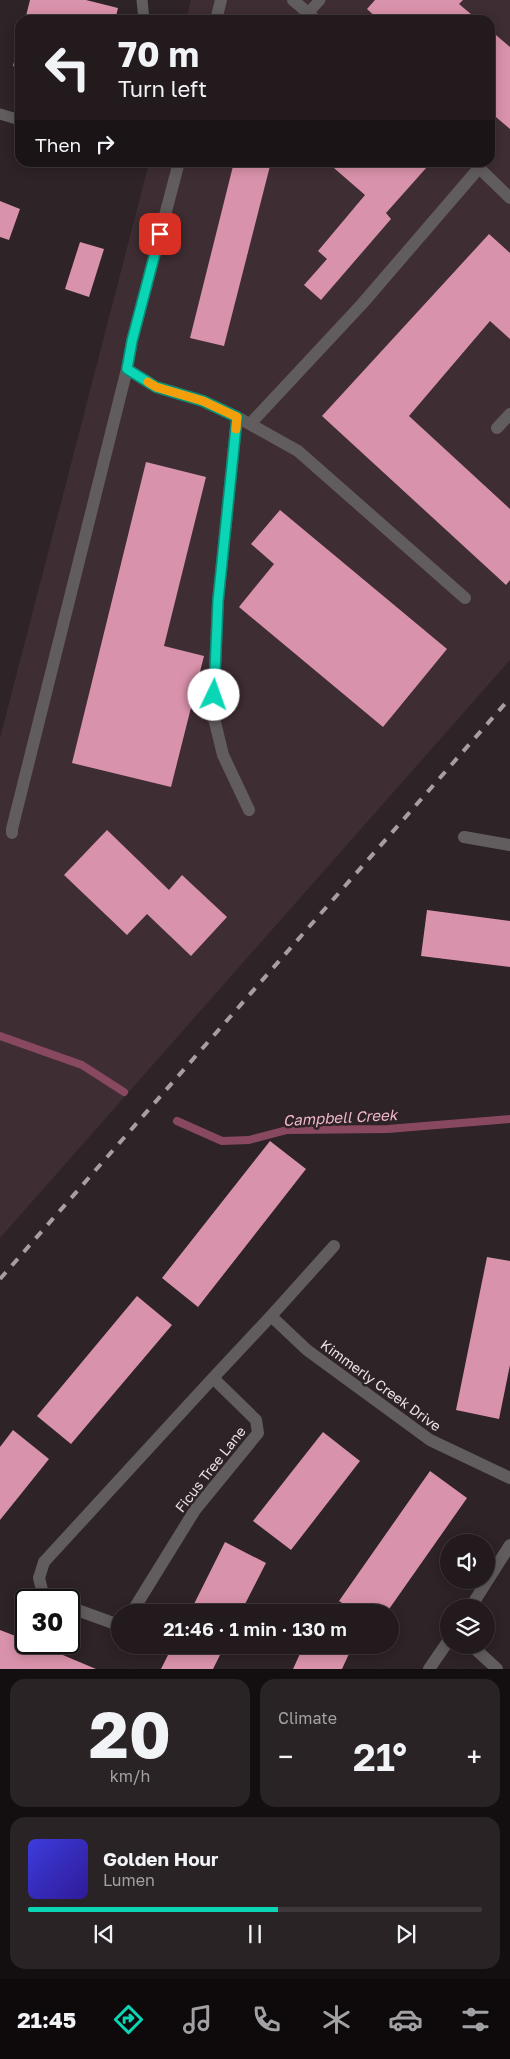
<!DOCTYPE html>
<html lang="en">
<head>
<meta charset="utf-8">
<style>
  :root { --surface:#221a1d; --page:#2a2326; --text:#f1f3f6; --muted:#a2a1a4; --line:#3f383b; --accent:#0ad5b5 }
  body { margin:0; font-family:"Golos Text",sans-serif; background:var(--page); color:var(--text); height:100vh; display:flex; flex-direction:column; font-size:19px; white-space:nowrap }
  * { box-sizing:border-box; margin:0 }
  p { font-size:16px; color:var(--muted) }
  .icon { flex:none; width:28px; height:28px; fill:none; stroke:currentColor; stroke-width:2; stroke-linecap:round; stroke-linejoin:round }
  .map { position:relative; height:1669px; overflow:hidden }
  .details { display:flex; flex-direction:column; gap:10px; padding:10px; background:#130e10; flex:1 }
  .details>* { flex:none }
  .guide { position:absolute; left:15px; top:15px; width:480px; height:152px; border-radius:15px; box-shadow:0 2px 12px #0003,0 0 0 1px var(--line); background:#221a1d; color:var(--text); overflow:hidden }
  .buttons { position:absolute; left:440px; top:1534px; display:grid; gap:10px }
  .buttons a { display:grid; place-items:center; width:55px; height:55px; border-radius:50%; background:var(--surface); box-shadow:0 2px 12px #0003,0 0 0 1px var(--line); font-size:25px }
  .speed { position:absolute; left:15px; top:1589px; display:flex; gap:10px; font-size:25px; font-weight:700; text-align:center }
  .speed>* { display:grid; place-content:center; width:65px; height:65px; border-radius:50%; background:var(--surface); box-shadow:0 2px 12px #0003,0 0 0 1px var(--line); line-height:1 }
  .speed .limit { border:2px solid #111; border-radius:8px; background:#fff; color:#111 }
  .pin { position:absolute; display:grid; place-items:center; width:42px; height:42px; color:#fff; margin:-21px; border-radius:10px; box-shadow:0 2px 8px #0006 }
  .me { position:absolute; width:55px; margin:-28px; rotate:3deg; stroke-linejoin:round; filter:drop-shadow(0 0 4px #0008) }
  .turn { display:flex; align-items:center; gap:18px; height:105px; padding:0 20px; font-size:22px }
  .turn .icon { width:65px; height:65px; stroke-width:2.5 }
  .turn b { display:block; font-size:35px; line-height:42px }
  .then { display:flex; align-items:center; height:48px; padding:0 20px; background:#0003; gap:10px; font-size:19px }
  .big { font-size:38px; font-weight:600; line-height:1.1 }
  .details .card { flex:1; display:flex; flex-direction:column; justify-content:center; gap:8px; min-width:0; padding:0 18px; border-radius:15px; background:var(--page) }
  .details .dial { align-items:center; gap:0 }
  .dial b { font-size:65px; line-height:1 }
  .song { display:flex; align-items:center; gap:15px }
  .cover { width:60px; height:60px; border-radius:8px; background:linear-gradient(135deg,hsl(240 70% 55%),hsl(250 70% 35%)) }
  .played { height:5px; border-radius:2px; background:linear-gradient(90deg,var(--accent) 55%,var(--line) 55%) }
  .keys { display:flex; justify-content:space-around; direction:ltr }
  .heat { display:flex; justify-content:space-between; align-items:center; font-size:28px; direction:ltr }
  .details .tiles { flex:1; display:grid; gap:10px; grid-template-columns:1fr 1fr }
  .card:last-child { grid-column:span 2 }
  .trip { position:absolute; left:111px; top:1604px; width:288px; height:50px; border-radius:25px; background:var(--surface); box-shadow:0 2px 12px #0003,0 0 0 1px var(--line); font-weight:600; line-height:50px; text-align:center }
  .dock { display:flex; height:80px; justify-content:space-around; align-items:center; background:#0e0a0c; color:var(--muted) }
  .dock .icon { width:35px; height:35px }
  .dock .on { color:var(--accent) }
  .dock b { font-size:22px; color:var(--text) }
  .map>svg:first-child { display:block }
  .built { fill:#3e2d32 }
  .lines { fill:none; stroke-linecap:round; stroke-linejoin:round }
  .stream { stroke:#884860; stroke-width:8 }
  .building { fill:#d992ab }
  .service { stroke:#615c5e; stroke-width:11 }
  .minor { stroke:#615c5e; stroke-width:12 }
  .rail { stroke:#a79ea1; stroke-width:4; stroke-dasharray:9 9; stroke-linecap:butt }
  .route-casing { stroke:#068a76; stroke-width:12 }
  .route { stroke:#0ad5b5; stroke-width:9 }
  .slow { stroke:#f59e0b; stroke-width:9 }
  .labels { text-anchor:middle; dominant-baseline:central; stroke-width:5; stroke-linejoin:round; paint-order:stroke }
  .street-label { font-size:14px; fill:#eae3e5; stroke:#2e2327 }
  .water-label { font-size:15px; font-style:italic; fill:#f3b8cc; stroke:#2e2327 }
</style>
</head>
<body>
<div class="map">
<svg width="510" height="1669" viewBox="0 0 510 1669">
  <rect width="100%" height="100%" fill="#2e2327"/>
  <path class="built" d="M 191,0 L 510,0 L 510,660 L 0,1238 L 0,738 L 149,163 L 490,162 L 490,20 L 186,20 Z"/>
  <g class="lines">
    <path class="stream" d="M 0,1036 L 82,1065 L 124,1092
      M 177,1121 L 222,1141 L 249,1140 L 287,1130 L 388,1129 L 510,1119"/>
  </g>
  <path class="building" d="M 30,0 L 86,0 L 118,8 L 115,20 L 25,20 Z
    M 375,0 L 463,0 L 459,4 L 478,20 L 379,20 L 367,9 Z
    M 490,30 L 510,47 L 510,129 L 490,112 Z
    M 19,42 L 20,43 L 20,68 L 13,66 Z
    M 234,162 L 271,162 L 224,346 L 190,338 Z
    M 327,162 L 422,162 L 427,167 L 386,213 L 391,219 L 321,300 L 304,285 L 327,259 L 318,251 L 365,195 Z
    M 0,201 L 20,209 L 9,240 L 0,237 Z
    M 489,234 L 510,253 L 510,339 L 490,321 L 409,416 L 510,509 L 510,580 L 506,585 L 322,416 Z
    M 80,242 L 104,249 L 89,297 L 65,289 Z
    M 146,462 L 206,477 L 164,646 L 204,656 L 171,787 L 72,763 Z
    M 280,510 L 447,649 L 383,727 L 239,607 L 274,564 L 251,544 Z
    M 107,830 L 169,890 L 182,875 L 227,917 L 191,956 L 147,914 L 127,935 L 64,875 Z
    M 427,910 L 510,921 L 510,967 L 421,956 Z
    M 270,1141 L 306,1169 L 198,1307 L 162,1278 Z
    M 487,1257 L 510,1261 L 510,1365 L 499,1419 L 456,1410 Z
    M 137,1296 L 172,1325 L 71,1444 L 37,1416 Z
    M 13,1430 L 49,1459 L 0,1520 L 0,1447 Z
    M 323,1432 L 360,1461 L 291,1550 L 253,1521 Z
    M 430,1471 L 467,1498 L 387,1612 L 356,1612 L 339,1601 Z
    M 225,1542 L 266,1563 L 243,1608 L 241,1612 L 190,1612 Z
    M 0,1630 L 26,1640 L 26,1642 L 32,1642 L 96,1669 L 0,1669 Z
    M 173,1645 L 225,1645 L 213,1669 L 161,1669 Z
    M 304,1645 L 353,1645 L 342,1669 L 293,1669 Z"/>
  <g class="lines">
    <path class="service" d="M 142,0 L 144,20
      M 308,13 L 320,0
      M 0,114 L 20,120"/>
    <path class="minor" d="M 293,0 L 316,20
      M 216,20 L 221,0
      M 179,162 L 132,341 L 127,369 L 156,387 L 203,401 L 237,417 L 298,451 L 465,598
      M 474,163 L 510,198
      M 237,417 L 218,601 L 213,714 L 223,755 L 249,810
      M 250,424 L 362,304 L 479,168
      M 497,428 L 510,414
      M 12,833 L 12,829 L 127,369
      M 464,837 L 510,845
      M 271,1316 L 307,1350 L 430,1440 L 510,1478
      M 213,1378 L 271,1316 L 334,1246
      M 52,1600 L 43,1594 L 39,1578 L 44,1562 L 213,1378 L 256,1420 L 258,1433 L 195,1510 L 132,1612
      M 69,1607 L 113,1623 L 120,1623
      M 470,1608 L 510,1545
      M 471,1645 L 497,1669
      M 429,1669 L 449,1640"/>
    <path class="rail" d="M 0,1279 L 510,698"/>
  </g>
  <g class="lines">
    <g class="route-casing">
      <path id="route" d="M 160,234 L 132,341 L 127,369 L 156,387 L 203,401 L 237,417 L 218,601 L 214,695"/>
    </g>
    <use href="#route" class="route"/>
    <path class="slow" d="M 148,382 L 156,387 L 203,401 L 237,417 L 236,429"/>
  </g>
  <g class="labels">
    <g class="street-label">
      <text transform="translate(381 1385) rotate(36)">Kimmerly Creek Drive</text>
      <text transform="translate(210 1469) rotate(-52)">Ficus Tree Lane</text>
    </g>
    <g class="water-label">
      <text transform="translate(340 1117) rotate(-3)">Campbell Creek</text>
    </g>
  </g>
</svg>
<div class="buttons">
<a><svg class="icon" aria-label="sound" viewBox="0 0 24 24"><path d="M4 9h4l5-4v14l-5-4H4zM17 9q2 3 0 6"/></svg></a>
<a><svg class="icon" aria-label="layers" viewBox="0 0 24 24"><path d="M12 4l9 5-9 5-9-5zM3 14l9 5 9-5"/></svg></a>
</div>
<div class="speed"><div class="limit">30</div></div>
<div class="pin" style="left:160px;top:234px;background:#d93025"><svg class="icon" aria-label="arrive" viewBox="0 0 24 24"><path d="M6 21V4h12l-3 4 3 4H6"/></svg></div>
<svg class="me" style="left:214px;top:695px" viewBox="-20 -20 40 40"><circle r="19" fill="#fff"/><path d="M0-13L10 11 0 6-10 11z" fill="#0ad5b5"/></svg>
<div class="trip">21:46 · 1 min · 130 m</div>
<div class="guide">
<div class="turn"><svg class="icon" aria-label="left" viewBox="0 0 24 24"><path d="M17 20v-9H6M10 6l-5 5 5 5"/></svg><div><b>70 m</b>Turn left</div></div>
<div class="then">Then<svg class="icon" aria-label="right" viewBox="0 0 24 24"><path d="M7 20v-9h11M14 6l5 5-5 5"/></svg></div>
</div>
</div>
<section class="details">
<div class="tiles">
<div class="card dial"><b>20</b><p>km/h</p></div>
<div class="card"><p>Climate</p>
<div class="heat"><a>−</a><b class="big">21°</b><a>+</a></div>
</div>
<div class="card">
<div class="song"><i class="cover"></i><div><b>Golden Hour</b><p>Lumen</p></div></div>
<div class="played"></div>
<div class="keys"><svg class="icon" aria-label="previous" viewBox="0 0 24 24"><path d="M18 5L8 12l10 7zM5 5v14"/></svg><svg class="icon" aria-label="pause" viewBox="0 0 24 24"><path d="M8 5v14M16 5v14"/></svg><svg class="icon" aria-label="next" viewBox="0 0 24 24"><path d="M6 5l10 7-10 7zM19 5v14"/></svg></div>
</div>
</div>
</section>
<nav class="dock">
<b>21:45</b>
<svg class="icon on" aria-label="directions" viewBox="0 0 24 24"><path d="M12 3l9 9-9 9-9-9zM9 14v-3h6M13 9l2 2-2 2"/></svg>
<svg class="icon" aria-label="music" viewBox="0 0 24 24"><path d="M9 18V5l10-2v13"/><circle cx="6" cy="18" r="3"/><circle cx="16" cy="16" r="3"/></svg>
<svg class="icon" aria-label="phone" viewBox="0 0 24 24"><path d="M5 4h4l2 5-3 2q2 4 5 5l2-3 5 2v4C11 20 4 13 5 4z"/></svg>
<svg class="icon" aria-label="climate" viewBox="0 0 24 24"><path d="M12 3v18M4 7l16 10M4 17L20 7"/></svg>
<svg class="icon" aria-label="car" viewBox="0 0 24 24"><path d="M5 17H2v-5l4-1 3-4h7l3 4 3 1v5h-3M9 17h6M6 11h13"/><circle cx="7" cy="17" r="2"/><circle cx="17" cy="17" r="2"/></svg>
<svg class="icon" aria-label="filters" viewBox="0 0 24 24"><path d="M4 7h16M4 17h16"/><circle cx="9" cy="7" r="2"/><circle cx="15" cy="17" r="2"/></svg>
</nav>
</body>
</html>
